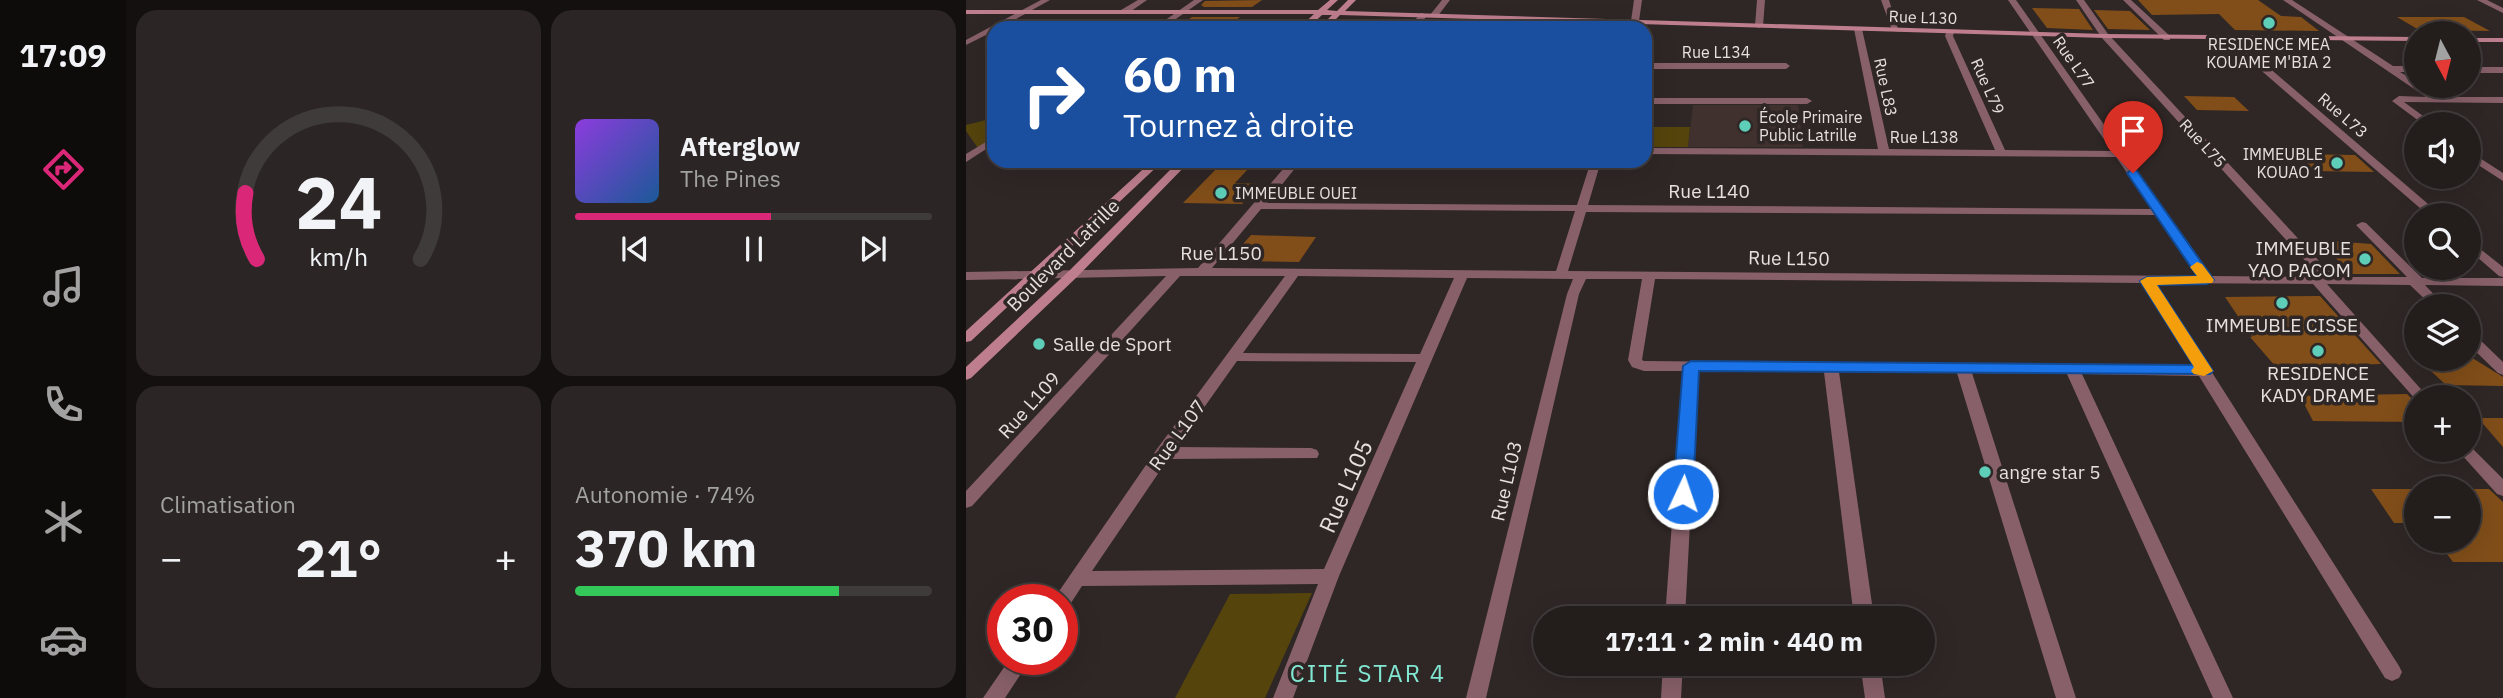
<!DOCTYPE html>
<html lang="fr">
<head>
<meta charset="utf-8">
<style>
  :root { --surface:#231d1c; --page:#2b2625; --text:#f1f3f6; --muted:#a3a2a3; --line:#403b3b; --accent:#db2777 }
  body { margin:0; font-family:"IBM Plex Sans",sans-serif; background:var(--page); color:var(--text); height:100vh; display:flex; flex-direction:column; font-size:26px; white-space:nowrap }
  * { box-sizing:border-box; margin:0 }
  p { font-size:23px; color:var(--muted) }
  .icon { flex:none; width:38px; height:38px; fill:none; stroke:currentColor; stroke-width:2; stroke-linecap:round; stroke-linejoin:round }
  .map { position:relative; flex:1; overflow:hidden }
  .details { display:flex; flex-direction:column; gap:10px; padding:10px; background:#13100f; width:840px }
  .details>* { flex:none }
  .banner { position:absolute; left:21px; top:21px; width:665px; height:147px; border-radius:21px; box-shadow:0 7px 28px #0002,0 0 0 2px var(--line); background:#1a4fa0; color:#fff; overflow:hidden }
  .needle { width:46px; rotate:173deg }
  .fabs { position:absolute; left:1438px; top:21px; display:grid; gap:14px }
  .fabs a { display:grid; place-items:center; width:77px; height:77px; border-radius:50%; background:var(--surface); box-shadow:0 7px 28px #0002,0 0 0 2px var(--line); font-size:35px }
  .speed { position:absolute; left:21px; top:584px; display:flex; gap:14px; font-size:35px; font-weight:700; text-align:center }
  .speed>* { display:grid; place-content:center; width:91px; height:91px; border-radius:50%; background:var(--surface); box-shadow:0 7px 28px #0002,0 0 0 2px var(--line); line-height:1 }
  .speed .limit { border:10px solid #d22; background:#fff; color:#111 }
  .pin { position:absolute; display:grid; place-items:center; width:60px; height:60px; color:#fff; margin:-72px -30px; border-radius:50% 50% 50% 0; rotate:-45deg; box-shadow:0 0 7px #0007 }
  .pin .icon { rotate:45deg }
  .me { position:absolute; width:77px; margin:-38px; rotate:3deg; stroke-linejoin:round; filter:drop-shadow(0 0 5px #0008) }
  .turn { display:flex; align-items:center; gap:24px; height:147px; padding:0 21px; font-size:32px }
  .turn .icon { width:91px; height:91px; stroke-width:2.5 }
  .turn b { display:block; font-size:49px; line-height:60px }
  .big { font-size:52px; font-weight:800; line-height:1.1 }
  .details .card { flex:1; display:flex; flex-direction:column; justify-content:center; gap:10px; min-width:0; padding:0 24px; border-radius:21px; background:var(--page) }
  .details .dial { align-items:center; gap:0 }
  .dial svg { height:182px; overflow:visible; fill:none; stroke:var(--line); stroke-width:7; stroke-linecap:round; text-anchor:middle }
  .dial text { fill:var(--text); stroke:none }
  .song { display:flex; align-items:center; gap:21px }
  .cover { width:84px; height:84px; border-radius:10px; background:linear-gradient(135deg,hsl(270 70% 55%),hsl(210 70% 35%)) }
  .played { height:7px; border-radius:4px; background:linear-gradient(90deg,var(--accent) 55%,var(--line) 55%) }
  .keys { display:flex; justify-content:space-around; direction:ltr }
  .heat { display:flex; justify-content:space-between; align-items:center; font-size:38px; direction:ltr }
  .charge { height:10px; border-radius:5px; background:linear-gradient(90deg,#34c759 74%,var(--line) 0) }
  .details .tiles { flex:1; display:grid; gap:10px; grid-template-columns:repeat(2,1fr) }
  .trip { position:absolute; left:567px; top:606px; width:402px; height:70px; border-radius:35px; background:var(--surface); box-shadow:0 7px 28px #0002,0 0 0 2px var(--line); font-weight:800; line-height:70px; text-align:center }
  main { display:flex; flex:1; min-height:0 }
  .dock { display:flex; flex-direction:column; width:126px; justify-content:space-around; align-items:center; background:#0e0c0b; color:var(--muted) }
  .dock .icon { width:49px; height:49px }
  .dock .selected { color:var(--accent) }
  .dock b { font-size:32px; color:var(--text) }
  .map>svg:first-child { display:block }
  .built { fill:#40312e }
  .green { fill:#55440c }
  .building { fill:#814e19 }
  .lines { fill:none; stroke-linecap:round; stroke-linejoin:round }
  .street { fill:#886069; fill-rule:evenodd }
  .secondary { fill:#be7e8d; fill-rule:evenodd }
  .route { fill:#1a73e8; stroke:#114b97; stroke-width:2 }
  .slow { fill:#f59e0b }
  .poi-dot { fill:#5eceb8; stroke:#2f2725; stroke-width:2.5 }
  .labels { text-anchor:middle; dominant-baseline:central; stroke-width:7; stroke-linejoin:round; paint-order:stroke }
  .far-street-label { font-size:16px; fill:#e6e0df; stroke:#2f2725 }
  .far-poi-label { font-size:16px; fill:#e6e0df; stroke:#2f2725; text-anchor:start }
  .street-label { font-size:19px; fill:#e6e0df; stroke:#2f2725 }
  .poi-label { font-size:19px; fill:#e6e0df; stroke:#2f2725 }
  .near-street-label { font-size:23px; fill:#e6e0df; stroke:#2f2725 }
  .near-neighbourhood-label { font-size:24px; letter-spacing:2px; fill:#82e7d2; stroke:#2f2725 }
</style>
</head>
<body>
<main>
<nav class="dock">
<b>17:09</b>
<svg class="icon selected" aria-label="directions" viewBox="0 0 24 24"><path d="M12 3l9 9-9 9-9-9zM9 14v-3h6M13 9l2 2-2 2"/></svg>
<svg class="icon" aria-label="music" viewBox="0 0 24 24"><path d="M9 18V5l10-2v13"/><circle cx="6" cy="18" r="3"/><circle cx="16" cy="16" r="3"/></svg>
<svg class="icon" aria-label="phone" viewBox="0 0 24 24"><path d="M5 4h4l2 5-3 2q2 4 5 5l2-3 5 2v4C11 20 4 13 5 4z"/></svg>
<svg class="icon" aria-label="climate" viewBox="0 0 24 24"><path d="M12 3v18M4 7l16 10M4 17L20 7"/></svg>
<svg class="icon" aria-label="car" viewBox="0 0 24 24"><path d="M5 17H2v-5l4-1 3-4h7l3 4 3 1v5h-3M9 17h6M6 11h13"/><circle cx="7" cy="17" r="2"/><circle cx="17" cy="17" r="2"/></svg>
</nav>
<section class="details">
<div class="tiles">
<div class="card dial"><svg viewBox="0 0 100 80">
<path d="M14 69A42 42 0 1 1 86 69"/>
<path d="M14 69A42 42 0 0 1 9 40" stroke="#db2777"/>
<text x="50" y="56" font-size="32" font-weight="700">24</text>
<text x="50" y="72" font-size="11">km/h</text>
</svg></div>
<div class="card">
<div class="song"><i class="cover"></i><div><b>Afterglow</b><p>The Pines</p></div></div>
<div class="played"></div>
<div class="keys"><svg class="icon" aria-label="previous" viewBox="0 0 24 24"><path d="M18 5L8 12l10 7zM5 5v14"/></svg><svg class="icon" aria-label="pause" viewBox="0 0 24 24"><path d="M8 5v14M16 5v14"/></svg><svg class="icon" aria-label="next" viewBox="0 0 24 24"><path d="M6 5l10 7-10 7zM19 5v14"/></svg></div>
</div>
<div class="card"><p>Climatisation</p>
<div class="heat"><a>−</a><b class="big">21°</b><a>+</a></div>
</div>
<div class="card"><p>Autonomie · 74%</p><b class="big">370 km</b><div class="charge"></div></div>
</div>
</section>
<div class="map">
<svg width="1537" height="698" viewBox="0 0 1537 698">
  <rect width="100%" height="100%" fill="#2f2725"/>
  <path class="built" d="M 727,105 L 832,105 L 837,147 L 722,147 Z"/>
  <path class="green" d="M 28,118 L 28,147 L 14,151 L 0,131 L 0,125 Z
    M 679,127 L 724,127 L 722,147 L 679,147 Z
    M 346,593 L 299,698 L 209,698 L 264,594 Z"/>
  <path class="building" d="M 296,0 L 286,7 L 238,7 L 235,5 L 239,1 Z
    M 1172,0 L 1292,0 L 1315,16 L 1335,17 L 1353,31 L 1269,30 L 1253,14 L 1186,15 Z
    M 1066,8 L 1113,9 L 1127,30 L 1081,28 Z
    M 1128,10 L 1164,11 L 1184,30 L 1142,29 Z
    M 226,17 L 274,17 L 259,28 L 211,28 Z
    M 1431,17 L 1498,17 L 1524,31 L 1453,30 Z
    M 1218,96 L 1268,97 L 1283,111 L 1231,110 Z
    M 1329,154 L 1389,155 L 1408,172 L 1346,171 Z
    M 251,168 L 283,168 L 269,183 L 293,184 L 276,204 L 217,203 Z
    M 285,235 L 350,237 L 333,262 L 262,261 Z
    M 1354,240 L 1405,244 L 1434,274 L 1384,274 Z
    M 1354,296 L 1415,364 L 1310,367 L 1284,337 L 1286,337 L 1259,297 Z
    M 1452,359 L 1508,359 L 1537,377 L 1537,386 L 1480,385 Z
    M 1441,394 L 1451,404 L 1451,422 L 1347,421 L 1334,396 Z
    M 1512,418 L 1537,418 L 1537,447 Z
    M 1405,489 L 1451,489 L 1451,523 L 1428,523 Z
    M 1503,489 L 1523,489 L 1537,502 L 1537,562 L 1487,562 L 1471,541 L 1503,541 Z"/>
  <g class="lines">
    <path class="street" d="M 75,0 L 84,0 L 34,28 L 28,28 L 28,31 L 0,45 L 0,40 Z
      M 172,0 L 181,0 L 161,14 L 155,14 L 155,10 Z
      M 228,0 L 237,0 L 197,28 L 188,28 Z
      M 476,0 L 484,0 L 471,17 L 465,17 L 464,15 Z
      M 668,0 L 676,0 L 672,28 L 664,28 Z
      M 791,0 L 799,0 L 797,26 L 793,28 L 789,26 Z
      M 915,0 L 923,0 L 933,32 L 926,30 Z
      M 1042,0 L 1050,0 L 1245,276 L 1354,277 L 1136,38 L 1110,0 L 1118,0 L 1142,34 L 1368,277 L 1441,277 L 1392,227 L 1390,225 L 1396,222 L 1400,223 L 1456,278 L 1537,278 L 1537,286 L 1459,285 L 1479,306 L 1466,306 L 1444,285 L 1361,284 L 1462,397 L 1451,397 L 1451,401 L 1347,284 L 1189,283 L 1433,666 L 1436,672 L 1433,678 L 1426,681 L 1419,678 L 1233,376 L 1116,374 L 1267,698 L 1247,698 L 1101,374 L 1006,373 L 1110,698 L 1090,698 L 991,373 L 873,372 L 908,618 L 888,618 L 858,372 L 732,371 L 719,618 L 699,618 L 717,371 L 678,371 L 666,367 L 662,360 L 676,279 L 620,279 L 613,294 L 520,698 L 500,698 L 601,294 L 607,279 L 501,278 L 373,576 L 327,698 L 307,698 L 352,584 L 116,586 L 103,606 L 96,608 L 96,600 L 87,600 L 191,449 L 319,276 L 214,276 L 6,506 L 0,508 L 0,491 L 200,276 L 0,280 L 0,272 L 232,268 L 324,161 L 335,161 L 301,203 L 611,205 L 625,161 L 635,161 L 622,205 L 1186,209 L 1150,157 L 679,154 L 679,148 L 912,149 L 888,29 L 892,27 L 896,29 L 923,149 L 1029,150 L 979,36 L 981,30 L 984,30 L 988,32 L 987,36 L 1039,150 L 1146,151 ZM 295,209 L 609,211 L 590,271 L 246,268 ZM 620,212 L 1190,215 L 1232,276 L 602,271 ZM 332,276 L 488,278 L 454,354 L 277,353 ZM 689,279 L 1176,283 L 1227,366 L 678,361 L 676,360 ZM 271,361 L 450,362 L 358,569 L 126,571 L 202,459 L 351,458 L 353,454 L 351,450 L 345,448 L 210,447 Z
      M 1157,0 L 1165,0 L 1204,36 L 1204,40 L 1198,40 Z
      M 1317,0 L 1326,0 L 1427,66 L 1451,66 L 1451,72 L 1434,72 L 1451,82 L 1451,86 L 1456,86 L 1473,97 L 1537,97 L 1537,103 L 1438,102 L 1468,124 L 1457,124 L 1426,101 L 1433,96 L 1460,97 Z
      M 1511,0 L 1521,0 L 1537,8 L 1537,13 Z
      M 455,13 L 462,15 L 450,28 L 442,28 Z
      M 1260,36 L 1266,36 L 1475,215 L 1462,215 L 1260,40 Z
      M 679,63 L 820,63 L 824,66 L 820,69 L 679,69 Z
      M 1503,67 L 1537,67 L 1537,73 L 1503,73 Z
      M 679,98 L 841,98 L 846,101 L 841,104 L 679,104 Z
      M 28,137 L 28,144 L 0,162 L 0,154 Z
      M 1503,151 L 1537,173 L 1537,181 L 1503,159 Z
      M 1503,240 L 1537,267 L 1537,277 L 1533,276 L 1503,250 Z
      M 1503,333 L 1508,334 L 1537,362 L 1537,375 L 1532,373 L 1503,345 Z
      M 1503,445 L 1537,479 L 1537,496 L 1531,494 L 1495,454 L 1493,450 L 1503,450 Z
      M 43,660 L 64,660 L 39,698 L 17,698 Z
      M 697,663 L 717,663 L 715,698 L 695,698 Z
      M 894,663 L 914,663 L 919,698 L 899,698 Z"/>
    <path class="secondary" d="M 364,0 L 372,0 L 361,10 L 371,11 L 382,0 L 390,0 L 379,11 L 1139,34 L 1451,37 L 1451,41 L 1139,38 L 374,15 L 361,28 L 353,28 L 366,15 L 356,15 L 342,28 L 333,28 L 348,14 L 0,14 L 0,10 L 352,10 Z
      M 1503,38 L 1537,38 L 1537,42 L 1503,42 Z
      M 186,161 L 197,161 L 5,341 L 0,342 L 0,331 Z
      M 213,161 L 224,161 L 112,276 L 5,378 L 0,380 L 0,367 L 104,270 Z"/>
  </g>
  <path class="route" d="M 1167,169 L 1171,171 L 1248,280 L 1241,284 L 1191,285 L 1247,371 L 1244,374 L 733,371 L 727,494 L 724,499 L 710,499 L 707,494 L 717,366 L 725,361 L 1227,365 L 1174,281 L 1181,277 L 1231,276 L 1161,173 Z"/>
  <path class="slow" d="M 1231,262 L 1236,264 L 1248,280 L 1246,283 L 1191,285 L 1247,371 L 1238,376 L 1228,374 L 1225,371 L 1228,367 L 1174,281 L 1181,277 L 1231,276 L 1224,267 Z"/>
  <g class="poi-dot">
    <circle cx="1303" cy="23" r="7"/>
    <circle cx="779" cy="126" r="7"/>
    <circle cx="1371" cy="163" r="7"/>
    <circle cx="255" cy="193" r="7"/>
    <circle cx="1399" cy="259" r="7"/>
    <circle cx="1316" cy="303" r="7"/>
    <circle cx="73" cy="344" r="7"/>
    <circle cx="1352" cy="351" r="7"/>
    <circle cx="1019" cy="472" r="7"/>
  </g>
  <g class="labels">
    <g class="far-street-label">
      <text transform="translate(957 17) rotate(2)">Rue L130</text>
      <text x="750" y="52">Rue L134</text>
      <text transform="translate(1108 62) rotate(55)">Rue L77</text>
      <text transform="translate(1022 86) rotate(66)">Rue L79</text>
      <text transform="translate(920 87) rotate(78)">Rue L83</text>
      <text transform="translate(1377 115) rotate(41)">Rue L73</text>
      <text x="958" y="137">Rue L138</text>
      <text transform="translate(1237 143) rotate(47)">Rue L75</text>
    </g>
    <g class="far-poi-label">
      <text x="1303" y="44" text-anchor="middle">RESIDENCE MEA<tspan x="1303" dy="18">KOUAME M'BIA 2</tspan></text>
      <text x="793" y="117">École Primaire<tspan x="793" dy="18">Public Latrille</tspan></text>
      <text x="1357" y="154" text-anchor="end">IMMEUBLE<tspan x="1357" dy="18">KOUAO 1</tspan></text>
      <text x="269" y="193">IMMEUBLE OUEI</text>
    </g>
    <g class="street-label">
      <text x="743" y="191">Rue L140</text>
      <text x="255" y="253">Rue L150</text>
      <text transform="translate(97 255) rotate(-45)">Boulevard Latrille</text>
      <text transform="translate(823 258) rotate(1)">Rue L150</text>
      <text transform="translate(63 405) rotate(-48)">Rue L109</text>
      <text transform="translate(211 435) rotate(-54)">Rue L107</text>
      <text transform="translate(540 481) rotate(-77)">Rue L103</text>
    </g>
    <g class="poi-label">
      <text x="1385" y="248" text-anchor="end">IMMEUBLE<tspan x="1385" dy="22">YAO PACOM</tspan></text>
      <text x="1316" y="325">IMMEUBLE CISSE</text>
      <text x="87" y="344" text-anchor="start">Salle de Sport</text>
      <text x="1352" y="373">RESIDENCE<tspan x="1352" dy="22">KADY DRAME</tspan></text>
      <text x="1033" y="472" text-anchor="start">angre star 5</text>
    </g>
    <g class="near-street-label">
      <text transform="translate(379 486) rotate(-66)">Rue L105</text>
    </g>
    <g class="near-neighbourhood-label">
      <text x="402" y="673">CITÉ STAR 4</text>
    </g>
  </g>
</svg>
<div class="fabs">
<a><svg class="needle" viewBox="-14 -14 28 28"><path d="M0-13l5 13h-10z" fill="#e53935"/><path d="M0 13l5-13h-10z" fill="#a3a2a3"/></svg></a>
<a><svg class="icon" aria-label="sound" viewBox="0 0 24 24"><path d="M4 9h4l5-4v14l-5-4H4zM17 9q2 3 0 6"/></svg></a>
<a><svg class="icon" aria-label="search" viewBox="0 0 24 24"><circle cx="10" cy="10" r="6"/><path d="M15 15l6 6"/></svg></a>
<a><svg class="icon" aria-label="layers" viewBox="0 0 24 24"><path d="M12 4l9 5-9 5-9-5zM3 14l9 5 9-5"/></svg></a>
<a>+</a>
<a>−</a>
</div>
<div class="speed"><div class="limit">30</div></div>
<div class="pin" style="left:1167px;top:173px;background:#d93025"><svg class="icon" aria-label="arrive" viewBox="0 0 24 24"><path d="M6 21V4h12l-3 4 3 4H6"/></svg></div>
<svg class="me" style="left:717px;top:494px" viewBox="-20 -20 40 40"><circle r="17" fill="#1a73e8" stroke="#fff" stroke-width="3"/><path d="M0-11L8 9 0 5-8 9z" fill="#fff"/></svg>
<div class="trip">17:11 · 2 min · 440 m</div>
<div class="banner">
<div class="turn"><svg class="icon" aria-label="right" viewBox="0 0 24 24"><path d="M7 20v-9h11M14 6l5 5-5 5"/></svg><div><b>60 m</b>Tournez à droite</div></div>
</div>
</div>
</main>
</body>
</html>
